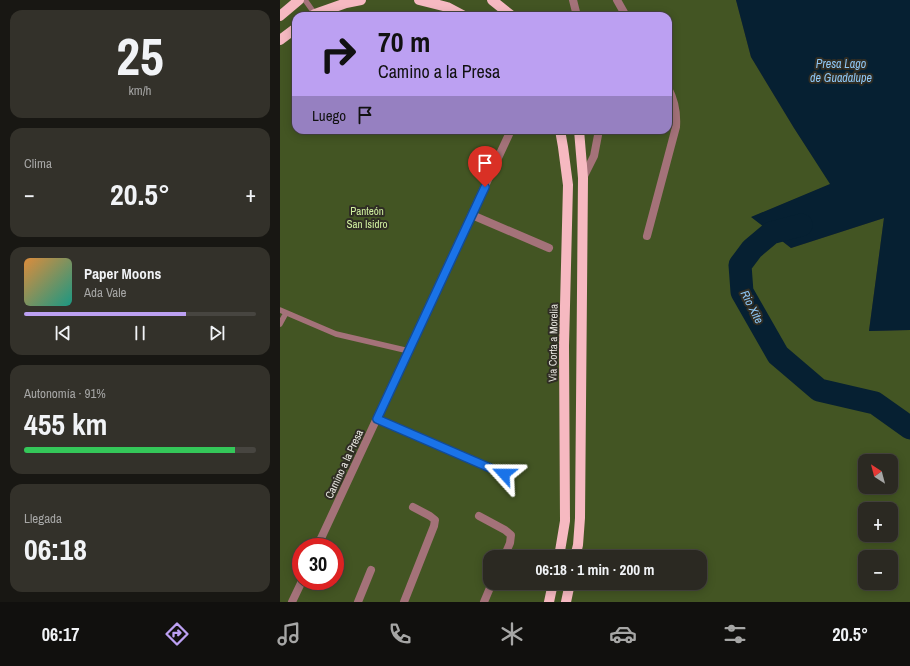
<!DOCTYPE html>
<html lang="es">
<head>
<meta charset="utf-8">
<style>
  :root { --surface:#2b2922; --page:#33312a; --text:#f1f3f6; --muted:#a6a6a5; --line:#474540; --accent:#bca0f2 }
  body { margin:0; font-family:"Archivo Narrow",sans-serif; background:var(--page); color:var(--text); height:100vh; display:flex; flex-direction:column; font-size:15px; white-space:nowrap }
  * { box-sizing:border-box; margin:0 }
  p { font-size:13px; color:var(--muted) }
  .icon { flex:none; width:22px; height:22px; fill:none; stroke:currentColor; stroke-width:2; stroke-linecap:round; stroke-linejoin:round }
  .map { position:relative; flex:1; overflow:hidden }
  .side { display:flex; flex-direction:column; gap:10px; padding:10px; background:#181713; width:280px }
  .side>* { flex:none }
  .guide { position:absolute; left:12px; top:12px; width:380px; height:122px; border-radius:12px; box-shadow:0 2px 10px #0003,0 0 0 1px var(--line); background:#bca0f2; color:#111; overflow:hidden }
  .needle { width:26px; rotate:324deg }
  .fabs { position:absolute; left:578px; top:454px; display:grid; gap:8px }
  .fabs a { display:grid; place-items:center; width:40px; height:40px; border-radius:8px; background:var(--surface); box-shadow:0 2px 10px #0003,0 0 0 1px var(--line); font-size:20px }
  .speed { position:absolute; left:12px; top:538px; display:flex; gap:8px; font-size:20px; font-weight:700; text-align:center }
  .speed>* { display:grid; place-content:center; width:52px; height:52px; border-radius:50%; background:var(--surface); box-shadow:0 2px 10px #0003,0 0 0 1px var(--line); line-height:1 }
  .speed .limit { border:6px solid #d22; background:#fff; color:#111 }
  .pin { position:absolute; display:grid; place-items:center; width:34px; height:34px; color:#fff; margin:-41px -17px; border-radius:50% 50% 50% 0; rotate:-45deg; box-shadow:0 0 4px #0007 }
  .pin .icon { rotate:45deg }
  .me { position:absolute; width:44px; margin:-22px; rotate:294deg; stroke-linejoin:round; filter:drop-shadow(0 0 3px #0008) }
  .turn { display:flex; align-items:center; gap:14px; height:84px; padding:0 20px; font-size:18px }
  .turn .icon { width:52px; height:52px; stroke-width:2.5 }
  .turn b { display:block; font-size:28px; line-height:34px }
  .then { display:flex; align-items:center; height:38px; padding:0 20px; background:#0003; gap:8px; font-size:15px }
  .big { font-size:30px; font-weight:800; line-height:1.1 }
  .side .widget { flex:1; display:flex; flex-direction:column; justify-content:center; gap:6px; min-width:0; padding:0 14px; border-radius:12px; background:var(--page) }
  .side .dial { align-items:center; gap:0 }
  .dial b { font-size:52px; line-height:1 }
  .song { display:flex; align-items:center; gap:12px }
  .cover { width:48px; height:48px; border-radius:6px; background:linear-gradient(135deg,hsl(30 70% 55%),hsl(170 70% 35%)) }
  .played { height:4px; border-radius:2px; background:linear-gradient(90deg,var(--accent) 70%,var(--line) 70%) }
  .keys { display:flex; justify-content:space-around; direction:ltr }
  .heat { display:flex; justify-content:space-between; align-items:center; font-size:22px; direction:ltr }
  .charge { height:6px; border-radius:3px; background:linear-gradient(90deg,#34c759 91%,var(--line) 0) }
  .trip { position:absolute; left:203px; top:550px; width:224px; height:40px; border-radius:12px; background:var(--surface); box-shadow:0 2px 10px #0003,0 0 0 1px var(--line); font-weight:800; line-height:40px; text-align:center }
  .tab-bar { display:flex; height:64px; justify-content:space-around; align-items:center; background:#11100e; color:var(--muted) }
  .tab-bar .icon { width:28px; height:28px }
  .tab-bar .on { color:var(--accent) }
  .tab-bar b { font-size:18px; color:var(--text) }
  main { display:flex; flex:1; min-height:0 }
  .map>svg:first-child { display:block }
  .green { fill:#435523; fill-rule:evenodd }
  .water { fill:#062032 }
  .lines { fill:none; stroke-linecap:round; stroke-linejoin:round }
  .river { stroke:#062032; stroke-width:23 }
  .service { stroke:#a47279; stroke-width:5.5 }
  .minor { stroke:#a47279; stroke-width:8 }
  .tertiary { stroke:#a47279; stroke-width:8 }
  .primary { stroke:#f6b9c1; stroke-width:10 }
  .route-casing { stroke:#114b97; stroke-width:10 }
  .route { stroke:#1a73e8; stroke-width:7 }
  .labels { text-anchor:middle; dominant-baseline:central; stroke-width:4; stroke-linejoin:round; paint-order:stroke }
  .park-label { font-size:11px; fill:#d0ef9f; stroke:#2f2d24 }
  .street-label { font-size:11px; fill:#e5e4de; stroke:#2f2d24 }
  .water-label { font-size:12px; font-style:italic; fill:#8fc7f5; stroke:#2f2d24 }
</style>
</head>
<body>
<main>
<section class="side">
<div class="widget dial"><b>25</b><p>km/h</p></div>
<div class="widget"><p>Clima</p>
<div class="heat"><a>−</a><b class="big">20.5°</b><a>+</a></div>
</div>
<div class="widget">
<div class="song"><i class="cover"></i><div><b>Paper Moons</b><p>Ada Vale</p></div></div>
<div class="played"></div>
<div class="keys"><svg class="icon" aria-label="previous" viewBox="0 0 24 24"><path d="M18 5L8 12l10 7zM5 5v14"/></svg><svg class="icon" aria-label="pause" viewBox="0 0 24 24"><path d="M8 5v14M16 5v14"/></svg><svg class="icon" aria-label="next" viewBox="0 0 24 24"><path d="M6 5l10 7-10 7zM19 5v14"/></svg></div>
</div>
<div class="widget"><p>Autonomía · 91%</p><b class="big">455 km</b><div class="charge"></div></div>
<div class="widget"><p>Llegada</p><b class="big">06:18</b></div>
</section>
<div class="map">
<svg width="630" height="602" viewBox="0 0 630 602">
  <rect width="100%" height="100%" fill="#39372e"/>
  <path class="green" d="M 0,0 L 456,0 L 471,57 L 514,128 L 551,184 L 472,217 L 511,248 L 604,218 L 589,331 L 630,330 L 630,602 L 0,602 ZM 16,16 L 388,16 L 388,130 L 16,130 ZM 585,461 L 611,461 L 611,487 L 585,487 ZM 585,509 L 611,509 L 611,535 L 585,535 ZM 21,547 L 55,547 L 55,581 L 21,581 ZM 210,557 L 420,557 L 420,583 L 210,583 ZM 585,557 L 611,557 L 611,583 L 585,583 Z"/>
  <path class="water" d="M 456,0 L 630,0 L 630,330 L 589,331 L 604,218 L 511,248 L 471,217 L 550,184 L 514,128 L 471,57 Z"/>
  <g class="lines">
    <path class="river" d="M 521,225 L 491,233 L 472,249 L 460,265 L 462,292 L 498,355 L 539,390 L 595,403 L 630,428"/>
    <path class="service" d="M 25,0 L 35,14
      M 0,310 L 56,334 L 129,351
      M 0,324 L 6,313"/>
    <path class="minor" d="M 293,0 L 297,16
      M 337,0 L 346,16
      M 303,178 L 314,156 L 319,130
      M 192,215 L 269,248
      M 367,236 L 396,127 C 397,113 395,101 388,88
      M 97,419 L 224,474
      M 199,516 L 225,530 L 231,535 L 230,543 L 224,557
      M 78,602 L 91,570
      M 124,602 L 154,526 L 155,520 L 150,516 L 133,507
      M 204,602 L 212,583"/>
    <path class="tertiary" d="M 37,547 L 231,130
      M 12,602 L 22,581"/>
    <path class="primary" d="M 139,0 L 167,7 L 184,16
      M 212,0 L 232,16
      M 0,16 L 19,0
      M 32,16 L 35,14 L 66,3 L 81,0
      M 0,40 L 16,28
      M 279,557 L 285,521 L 284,346 L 288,185 L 283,147 L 280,130
      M 295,557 L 298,545 L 300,518 L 303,178 L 299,130
      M 269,602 L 273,583
      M 286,602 L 290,583"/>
  </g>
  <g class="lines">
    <g class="route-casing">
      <path id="route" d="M 205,187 L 97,419 L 224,474"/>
    </g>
    <use href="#route" class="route"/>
  </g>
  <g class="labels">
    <g class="park-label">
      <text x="87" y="211">Panteón<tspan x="87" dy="13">San Isidro</tspan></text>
    </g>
    <g class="street-label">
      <text transform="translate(273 343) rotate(-89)">Via Corta a Morelia</text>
      <text transform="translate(64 464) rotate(-65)">Camino a la Presa</text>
    </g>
    <g class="water-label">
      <text x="561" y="64">Presa Lago<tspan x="561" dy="14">de Guadalupe</tspan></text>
      <text transform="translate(472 307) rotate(63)">Rio Xite</text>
    </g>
  </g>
</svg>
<div class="fabs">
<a><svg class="needle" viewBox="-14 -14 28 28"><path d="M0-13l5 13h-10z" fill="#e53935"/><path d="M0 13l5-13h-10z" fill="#a6a6a5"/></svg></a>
<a>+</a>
<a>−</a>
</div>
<div class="speed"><div class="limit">30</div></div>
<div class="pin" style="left:205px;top:187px;background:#d93025"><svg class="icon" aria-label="arrive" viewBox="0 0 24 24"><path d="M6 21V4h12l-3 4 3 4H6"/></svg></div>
<svg class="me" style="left:224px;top:474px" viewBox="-20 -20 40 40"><path d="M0-17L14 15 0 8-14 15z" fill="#1a73e8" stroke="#fff" stroke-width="4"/></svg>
<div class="trip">06:18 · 1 min · 200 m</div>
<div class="guide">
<div class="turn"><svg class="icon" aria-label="right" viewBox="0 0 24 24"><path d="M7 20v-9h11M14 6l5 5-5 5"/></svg><div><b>70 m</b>Camino a la Presa</div></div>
<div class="then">Luego<svg class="icon" aria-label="arrive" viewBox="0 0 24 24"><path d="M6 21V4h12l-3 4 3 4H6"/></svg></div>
</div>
</div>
</main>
<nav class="tab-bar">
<b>06:17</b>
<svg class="icon on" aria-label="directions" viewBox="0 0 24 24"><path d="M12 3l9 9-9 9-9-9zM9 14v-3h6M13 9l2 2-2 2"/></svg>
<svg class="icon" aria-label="music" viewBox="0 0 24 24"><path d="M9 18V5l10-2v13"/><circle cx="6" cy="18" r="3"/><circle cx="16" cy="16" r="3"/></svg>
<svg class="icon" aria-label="phone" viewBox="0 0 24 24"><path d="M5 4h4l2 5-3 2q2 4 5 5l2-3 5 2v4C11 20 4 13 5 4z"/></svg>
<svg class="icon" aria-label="climate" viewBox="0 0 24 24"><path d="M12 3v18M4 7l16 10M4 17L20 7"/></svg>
<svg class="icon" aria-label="car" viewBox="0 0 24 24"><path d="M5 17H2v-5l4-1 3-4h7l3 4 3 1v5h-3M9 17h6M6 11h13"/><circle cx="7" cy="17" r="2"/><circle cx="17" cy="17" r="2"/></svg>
<svg class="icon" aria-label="filters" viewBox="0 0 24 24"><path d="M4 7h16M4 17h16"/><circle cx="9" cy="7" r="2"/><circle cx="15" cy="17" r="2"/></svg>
<b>20.5°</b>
</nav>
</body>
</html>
